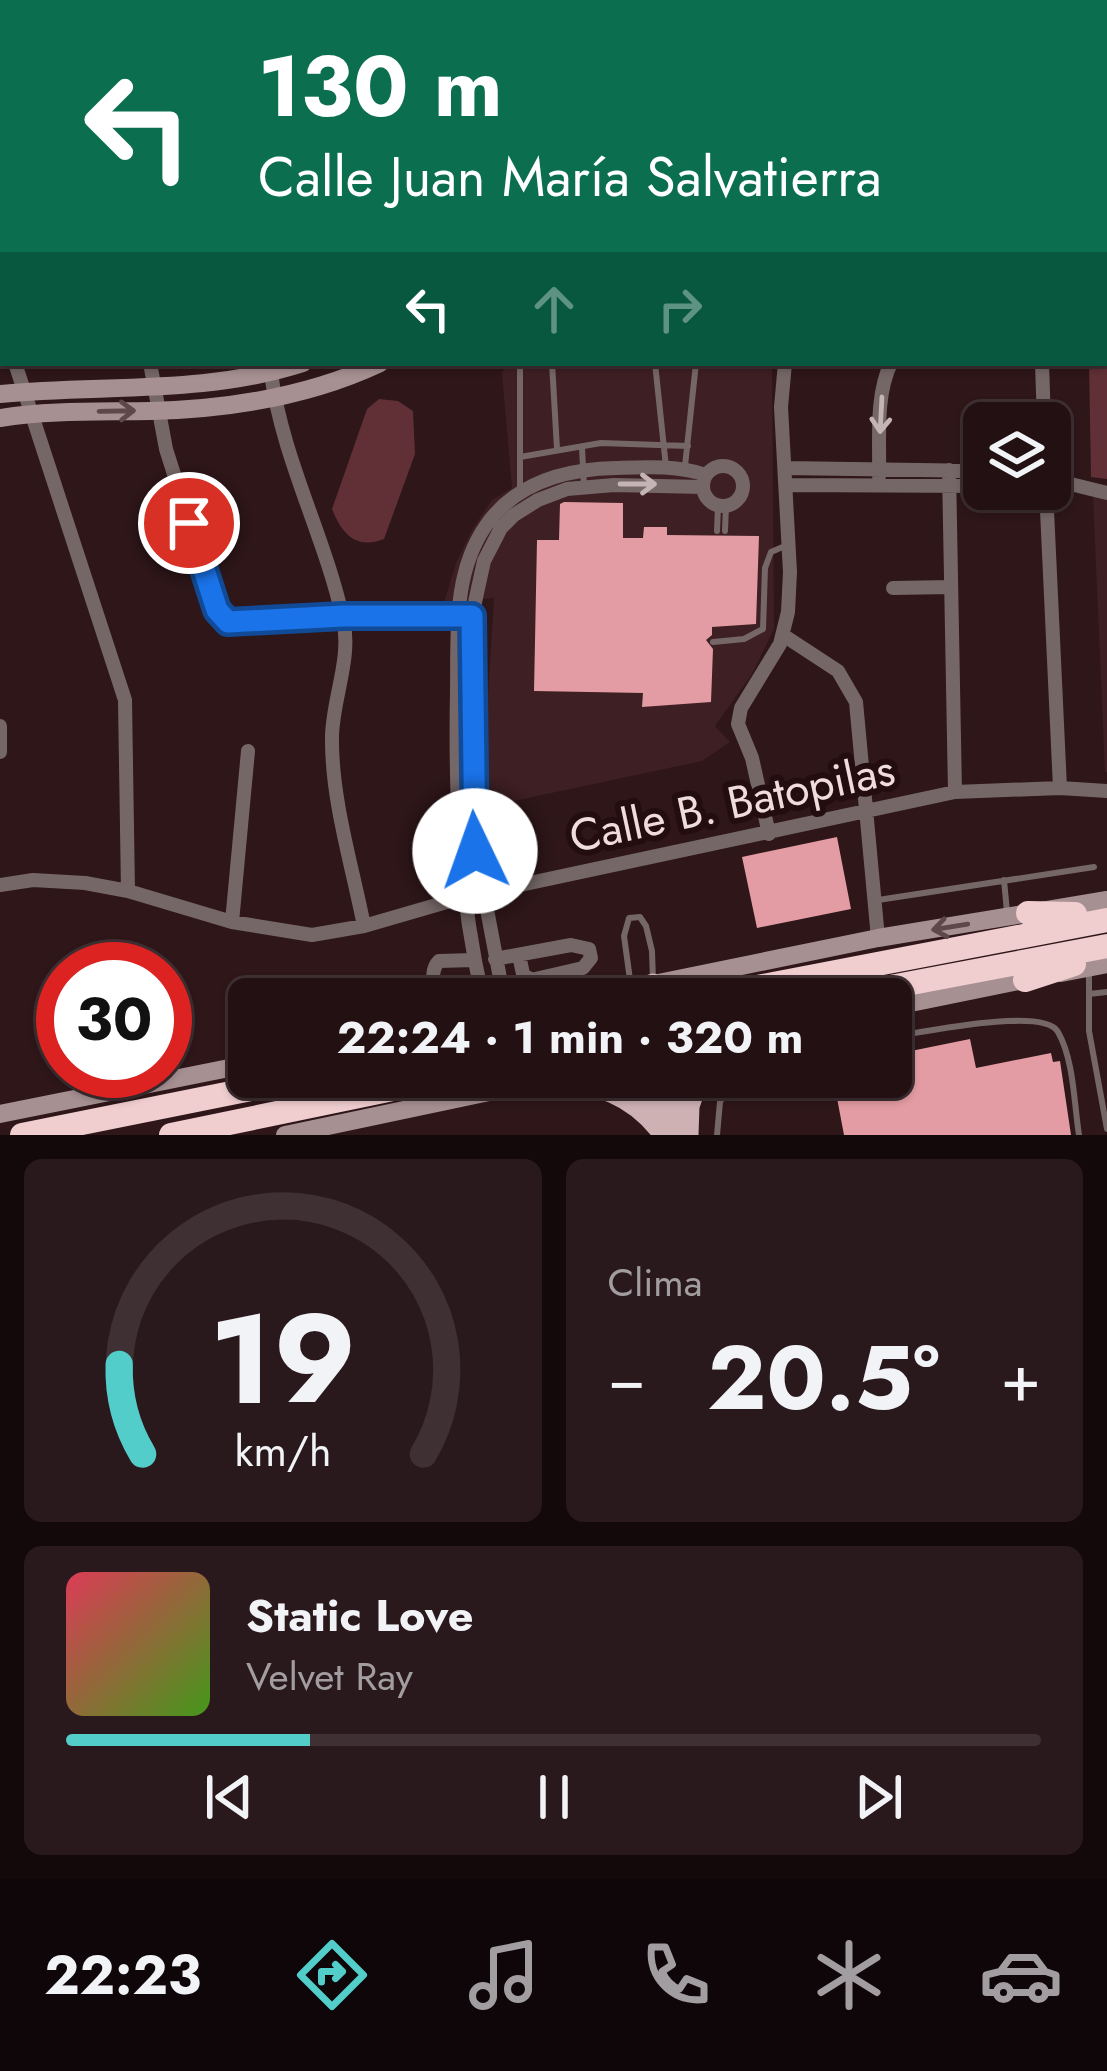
<!DOCTYPE html>
<html lang="es">
<head>
<meta charset="utf-8">
<style>
  :root { --surface:#221013; --page:#2a191c; --text:#f1f3f6; --muted:#a29da0; --line:#3f3033; --accent:#53cdca }
  body { margin:0; font-family:Jost,sans-serif; background:var(--page); color:var(--text); height:100vh; display:flex; flex-direction:column; font-size:45px; white-space:nowrap }
  * { box-sizing:border-box; margin:0 }
  p { font-size:39px; color:var(--muted) }
  .icon { flex:none; width:66px; height:66px; fill:none; stroke:currentColor; stroke-width:2; stroke-linecap:round; stroke-linejoin:round }
  .map { position:relative; height:1135px; overflow:hidden }
  .sheet { display:flex; flex-direction:column; gap:24px; padding:24px; background:#13090a; flex:1 }
  .sheet>* { flex:none }
  .top-card { position:absolute; left:0px; top:0px; width:1107px; height:366px; box-shadow:0 3px 9px #0004,0 0 0 3px var(--line); background:#0b6e4f; color:#fff; overflow:hidden }
  .tools { position:absolute; left:963px; top:402px; display:grid; gap:24px }
  .tools a { display:grid; place-items:center; width:108px; height:108px; border-radius:18px; background:var(--surface); box-shadow:0 3px 9px #0004,0 0 0 3px var(--line); font-size:60px }
  .speed { position:absolute; left:36px; top:942px; display:flex; gap:24px; font-size:60px; font-weight:700; text-align:center }
  .speed>* { display:grid; place-content:center; width:156px; height:156px; border-radius:50%; background:var(--surface); box-shadow:0 3px 9px #0004,0 0 0 3px var(--line); line-height:1 }
  .speed .limit { border:18px solid #d22; background:#fff; color:#111 }
  .pin { position:absolute; display:grid; place-items:center; width:102px; height:102px; color:#fff; margin:-51px; border:6px solid #fff; border-radius:50%; box-shadow:0 3px 12px #0007 }
  .me { position:absolute; width:132px; margin:-66px; rotate:357deg; stroke-linejoin:round; filter:drop-shadow(0 0 9px #0008) }
  .turn { display:flex; align-items:center; gap:42px; height:252px; padding:0 60px; font-size:54px }
  .turn .icon { width:156px; height:156px; stroke-width:2.5 }
  .turn b { display:block; font-size:84px; line-height:102px }
  .lanes { display:flex; align-items:center; height:114px; padding:0 60px; background:#0003; justify-content:center; gap:60px; direction:ltr }
  .lanes .off { opacity:.35 }
  .big { font-size:90px; font-weight:700; line-height:1.1 }
  .sheet .tile { flex:1; display:flex; flex-direction:column; justify-content:center; gap:18px; min-width:0; padding:0 42px; border-radius:18px; background:var(--page) }
  .sheet .dial { align-items:center; gap:0 }
  .dial svg { height:312px; overflow:visible; fill:none; stroke:var(--line); stroke-width:7; stroke-linecap:round; text-anchor:middle }
  .dial text { fill:var(--text); stroke:none }
  .song { display:flex; align-items:center; gap:36px }
  .cover { width:144px; height:144px; border-radius:18px; background:linear-gradient(135deg,hsl(350 70% 55%),hsl(100 70% 35%)) }
  .played { height:12px; border-radius:6px; background:linear-gradient(90deg,var(--accent) 25%,var(--line) 25%) }
  .keys { display:flex; justify-content:space-around; direction:ltr }
  .heat { display:flex; justify-content:space-between; align-items:center; font-size:66px; direction:ltr }
  .sheet .tiles { flex:1; display:grid; gap:24px; grid-template-columns:1fr 1fr }
  .tile:last-child { grid-column:span 2 }
  .trip { position:absolute; left:228px; top:978px; width:684px; height:120px; border-radius:18px; background:var(--surface); box-shadow:0 3px 9px #0004,0 0 0 3px var(--line); font-weight:700; line-height:120px; text-align:center }
  .dock { display:flex; height:192px; justify-content:space-around; align-items:center; background:#0e0608; color:var(--muted) }
  .dock .icon { width:84px; height:84px }
  .dock .selected { color:var(--accent) }
  .dock b { font-size:54px; color:var(--text) }
  .map>svg:first-child { display:block }
  .built { fill:#3e1f23 }
  .green { fill:#603036 }
  .building { fill:#e39ca3 }
  .lines { fill:none; stroke-linecap:round; stroke-linejoin:round }
  .lane { stroke:#756768; stroke-width:6 }
  .street { stroke:#756768; stroke-width:14 }
  .secondary { stroke:#a69092; stroke-width:18 }
  .primary { stroke:#cdb1b3; stroke-width:21 }
  .highway { stroke:#f0ced0; stroke-width:24 }
  .oneway { stroke:#5e484a }
  .oneway2 { stroke:#c4b4b5 }
  .route-casing { stroke:#114b97; stroke-width:30 }
  .route { stroke:#1a73e8; stroke-width:21 }
  .labels { text-anchor:middle; dominant-baseline:central; stroke-width:12; stroke-linejoin:round; paint-order:stroke }
  .street-label { font-size:45px; fill:#efddde; stroke:#240d10 }
</style>
</head>
<body>
<div class="map">
<svg width="1107" height="1135" viewBox="0 0 1107 1135">
  <rect width="100%" height="100%" fill="#2e1619"/>
  <path class="built" d="M 507,363 L 772,363 L 774,629 L 752,674 L 715,726 L 730,742 L 702,761 L 481,808 L 494,598 L 444,603 L 456,563 L 472,530 L 492,500 L 512,488 L 502,373 Z
    M 1093,496 L 1107,499 L 1107,772 L 1105,772 Z"/>
  <path class="green" d="M 1104,193 L 1107,194 L 1107,479 L 1091,477 L 1089,363 L 1104,363 Z
    M 379,399 L 398,401 L 413,411 L 415,454 L 384,539 C 356,550 342,534 332,509 L 367,409 Z"/>
  <path class="building" d="M 564,502 L 623,503 L 623,538 L 643,538 L 644,527 L 667,527 L 667,535 L 759,536 L 756,624 L 712,627 L 712,635 L 706,640 L 713,649 L 711,702 L 642,707 L 643,693 L 534,691 L 537,540 L 559,540 L 560,504 Z
    M 837,837 L 851,909 L 757,928 L 742,857 Z
    M 970,1039 L 976,1068 L 1051,1053 L 1053,1062 L 1060,1061 L 1071,1135 L 844,1135 L 833,1077 L 891,1077 L 891,1046 L 909,1043 L 911,1051 Z"/>
  <g class="lines">
    <path class="lane" d="M 202,3 L 203,0
      M 249,3 L 250,0
      M 552,363 L 557,449
      M 655,363 L 666,467
      M 582,448 L 584,486
      M 520,457 L 601,443 L 688,446
      M 685,466 L 696,363
      M 520,491 L 520,363
      M 717,531 L 718,506
      M 725,531 L 726,506
      M 713,642 L 744,639 L 763,629 L 765,568 L 771,552 L 785,546
      M 1004,880 L 1007,912
      M 878,900 L 1094,867
      M 1089,971 L 1089,1031 L 1107,1129
      M 631,987 L 624,936 L 629,918 L 640,917 L 646,926 L 652,951 L 653,981
      M 1089,994 L 1107,992
      M 891,1037 C 919,1033 1044,1006 1058,1032 C 1074,1060 1074,1104 1079,1135
      M 717,1135 L 720,1102 L 735,1077"/>
    <path class="street" d="M 178,3 L 178,0
      M 769,3 L 776,0
      M 886,3 L 890,0
      M 0,52 L 3,51
      M 0,170 L 3,170
      M 0,294 L 3,293
      M 0,320 L 3,328
      M 15,363 L 125,700 L 128,891
      M 150,363 L 166,449 L 217,610 L 224,620 L 235,624 L 343,616 L 465,616
      M 1042,363 L 1044,423
      M 271,373 C 282,458 325,536 343,619 C 352,658 333,697 332,736 C 331,798 352,865 364,926
      M703 486a20 20 0 1 1 40 0a20 20 0 1 1-40 0Z
      M 785,468 L 984,471
      M 949,470 L 955,792
      M 879,476 C 880,440 875,396 891,363
      M 1050,479 L 1107,493
      M 786,485 L 984,486
      M 1046,489 L 1060,788
      M 893,588 L 951,587
      M 783,635 L 838,671 L 856,702 L 878,938
      M 0,726 L 0,752
      M 769,834 L 752,758 L 738,724 L 741,708 L 780,644 L 788,612 L 790,572 L 781,407 L 785,363
      M 0,885 L 33,880 L 85,883 L 128,891 L 232,922 L 312,935 L 364,926 L 464,897 L 955,792 L 1060,788 L 1107,791
      M 232,922 L 248,751
      M 495,959 L 571,945 L 589,949 L 591,958 L 583,968 L 531,980 L 523,974 L 519,955
      M 474,960 L 439,961 C 432,968 431,982 438,989 L 480,987
      M 483,999 C 459,896 455,797 457,691 C 458,635 452,573 487,524 C 517,482 567,469 616,468 C 645,467 678,465 706,475
      M 504,999 L 473,836 L 472,616 L 484,561 L 501,528 L 514,515 L 538,500 L 567,489 L 614,485 L 703,487"/>
    <path class="secondary" d="M 1023,3 L 1026,0
      M 1055,3 L 1057,0
      M 0,394 C 102,384 204,395 303,363
      M 0,418 C 50,410 100,412 151,411 C 228,409 310,396 380,363
      M 1061,973 L 1107,964
      M 580,999 L 878,938 L 1107,900
      M 891,1007 L 1033,978
      M 0,1114 L 249,1064
      M 285,1135 L 556,1078"/>
    <path class="primary" d="M 653,984 L 655,999
      M 631,989 L 633,999
      M 651,1077 L 664,1129
      M 670,1077 L 680,1129
      M 547,1080 C 597,1082 634,1094 664,1135
      M 688,1135 L 689,1106 L 699,1077"/>
    <path class="highway" d="M 1028,913 L 1075,914
      M 1025,980 L 1074,964
      M 695,999 L 1107,920
      M 827,999 L 1107,946
      M 22,1135 L 311,1077
      M 171,1135 L 451,1077"/>
  </g>
  <defs><path id="oneway-shaft" d="M-6 0H5M1.5-3L5.5 0L1.5 3" fill="none" stroke-width="1.6" stroke-linecap="round" stroke-linejoin="round" transform="scale(3)"/></defs>
  <g class="oneway">
    <use href="#oneway-shaft" transform="translate(117 411) rotate(-1)"/>
    <use href="#oneway-shaft" transform="translate(950 927) rotate(171)"/>
  </g>
  <g class="oneway2">
    <use href="#oneway-shaft" transform="translate(881 415) rotate(93)"/>
    <use href="#oneway-shaft" transform="translate(638 484)"/>
  </g>
  <g class="lines">
    <g class="route-casing">
      <path id="route" d="M 189,523 L 217,610 L 228,622 L 343,616 L 472,616 L 475,851"/>
    </g>
    <use href="#route" class="route"/>
  </g>
  <g class="labels">
    <g class="street-label">
      <text transform="translate(732 803) rotate(-12)">Calle B. Batopilas</text>
    </g>
  </g>
</svg>
<div class="tools">
<a><svg class="icon" aria-label="layers" viewBox="0 0 24 24"><path d="M12 4l9 5-9 5-9-5zM3 14l9 5 9-5"/></svg></a>
</div>
<div class="speed"><div class="limit">30</div></div>
<div class="pin" style="left:189px;top:523px;background:#d93025"><svg class="icon" aria-label="arrive" viewBox="0 0 24 24"><path d="M6 21V4h12l-3 4 3 4H6"/></svg></div>
<svg class="me" style="left:475px;top:851px" viewBox="-20 -20 40 40"><circle r="19" fill="#fff"/><path d="M0-13L10 11 0 6-10 11z" fill="#1a73e8"/></svg>
<div class="trip">22:24 · 1 min · 320 m</div>
<div class="top-card">
<div class="turn"><svg class="icon" aria-label="left" viewBox="0 0 24 24"><path d="M17 20v-9H6M10 6l-5 5 5 5"/></svg><div><b>130 m</b>Calle Juan María Salvatierra</div></div>
<div class="lanes"><svg class="icon" aria-label="left" viewBox="0 0 24 24"><path d="M17 20v-9H6M10 6l-5 5 5 5"/></svg><svg class="icon off" aria-label="ahead" viewBox="0 0 24 24"><path d="M12 20V5M6 11l6-6 6 6"/></svg><svg class="icon off" aria-label="right" viewBox="0 0 24 24"><path d="M7 20v-9h11M14 6l5 5-5 5"/></svg></div>
</div>
</div>
<section class="sheet">
<div class="tiles">
<div class="tile dial"><svg viewBox="0 0 100 80">
<path d="M14 69A42 42 0 1 1 86 69"/>
<path d="M14 69A42 42 0 0 1 8 46" stroke="#53cdca"/>
<text x="50" y="56" font-size="32" font-weight="700">19</text>
<text x="50" y="72" font-size="11">km/h</text>
</svg></div>
<div class="tile"><p>Clima</p>
<div class="heat"><a>−</a><b class="big">20.5°</b><a>+</a></div>
</div>
<div class="tile">
<div class="song"><i class="cover"></i><div><b>Static Love</b><p>Velvet Ray</p></div></div>
<div class="played"></div>
<div class="keys"><svg class="icon" aria-label="previous" viewBox="0 0 24 24"><path d="M18 5L8 12l10 7zM5 5v14"/></svg><svg class="icon" aria-label="pause" viewBox="0 0 24 24"><path d="M8 5v14M16 5v14"/></svg><svg class="icon" aria-label="next" viewBox="0 0 24 24"><path d="M6 5l10 7-10 7zM19 5v14"/></svg></div>
</div>
</div>
</section>
<nav class="dock">
<b>22:23</b>
<svg class="icon selected" aria-label="directions" viewBox="0 0 24 24"><path d="M12 3l9 9-9 9-9-9zM9 14v-3h6M13 9l2 2-2 2"/></svg>
<svg class="icon" aria-label="music" viewBox="0 0 24 24"><path d="M9 18V5l10-2v13"/><circle cx="6" cy="18" r="3"/><circle cx="16" cy="16" r="3"/></svg>
<svg class="icon" aria-label="phone" viewBox="0 0 24 24"><path d="M5 4h4l2 5-3 2q2 4 5 5l2-3 5 2v4C11 20 4 13 5 4z"/></svg>
<svg class="icon" aria-label="climate" viewBox="0 0 24 24"><path d="M12 3v18M4 7l16 10M4 17L20 7"/></svg>
<svg class="icon" aria-label="car" viewBox="0 0 24 24"><path d="M5 17H2v-5l4-1 3-4h7l3 4 3 1v5h-3M9 17h6M6 11h13"/><circle cx="7" cy="17" r="2"/><circle cx="17" cy="17" r="2"/></svg>
</nav>
</body>
</html>
